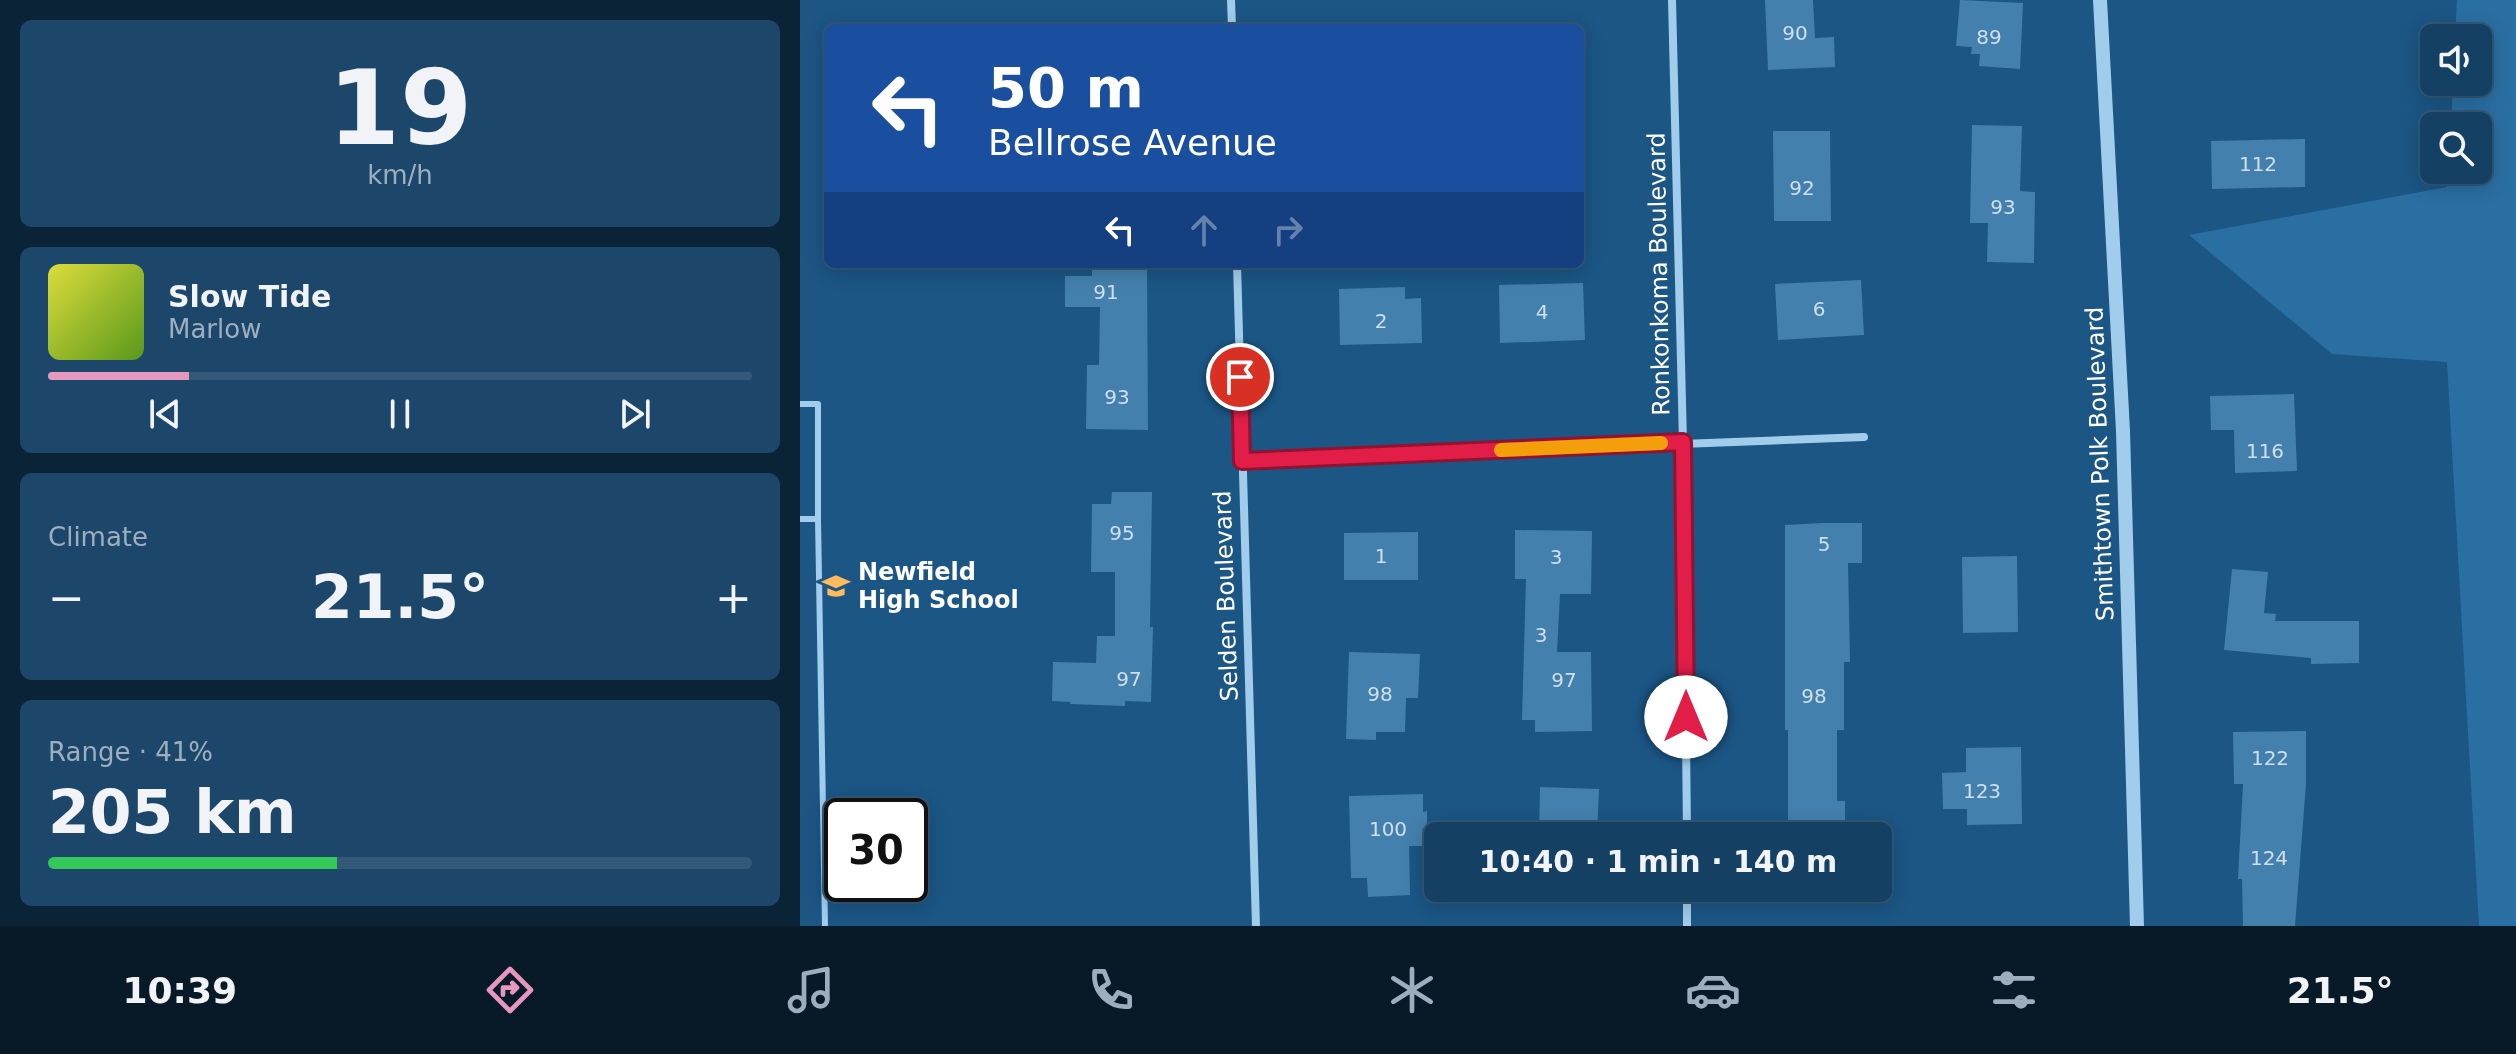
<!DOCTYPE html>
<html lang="en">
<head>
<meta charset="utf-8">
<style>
  :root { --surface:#144064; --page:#1d476a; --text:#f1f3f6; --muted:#9dafbf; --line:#335978; --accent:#e797bd }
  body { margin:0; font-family:"DejaVu Sans",sans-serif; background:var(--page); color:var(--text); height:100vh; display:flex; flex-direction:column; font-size:30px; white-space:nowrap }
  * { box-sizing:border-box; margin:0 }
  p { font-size:26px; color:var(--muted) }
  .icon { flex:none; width:44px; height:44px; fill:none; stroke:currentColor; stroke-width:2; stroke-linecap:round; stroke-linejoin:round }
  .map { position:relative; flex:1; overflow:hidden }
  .panel { display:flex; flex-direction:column; gap:20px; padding:20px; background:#0b2337; width:800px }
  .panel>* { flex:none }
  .banner { position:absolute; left:24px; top:24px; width:760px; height:244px; border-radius:12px; box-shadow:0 4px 20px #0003,0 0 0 2px var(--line); background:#1a4fa0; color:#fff; overflow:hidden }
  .fabs { position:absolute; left:1620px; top:24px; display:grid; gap:16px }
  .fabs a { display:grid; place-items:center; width:72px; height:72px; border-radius:12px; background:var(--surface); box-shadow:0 4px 20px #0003,0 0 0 2px var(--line); font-size:40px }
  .speed { position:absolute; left:24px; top:798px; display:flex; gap:16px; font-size:40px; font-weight:700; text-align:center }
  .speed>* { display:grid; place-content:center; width:104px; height:104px; border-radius:50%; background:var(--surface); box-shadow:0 4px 20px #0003,0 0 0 2px var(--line); line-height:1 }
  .speed .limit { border:4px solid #111; border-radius:12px; background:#fff; color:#111 }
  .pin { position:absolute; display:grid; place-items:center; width:68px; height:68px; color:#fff; margin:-34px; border:4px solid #fff; border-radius:50%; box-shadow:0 2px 8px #0007 }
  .me { position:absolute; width:88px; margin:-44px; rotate:0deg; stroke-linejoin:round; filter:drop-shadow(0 0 6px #0008) }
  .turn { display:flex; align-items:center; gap:28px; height:168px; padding:0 32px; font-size:36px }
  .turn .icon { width:104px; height:104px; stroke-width:2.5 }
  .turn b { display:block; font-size:56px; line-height:68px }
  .lanes { display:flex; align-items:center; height:76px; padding:0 32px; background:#0003; justify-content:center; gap:40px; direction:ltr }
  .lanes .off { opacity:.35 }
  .big { font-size:60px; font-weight:700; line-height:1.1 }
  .panel .widget { flex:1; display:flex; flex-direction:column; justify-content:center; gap:12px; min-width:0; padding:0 28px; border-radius:12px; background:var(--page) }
  .panel .dial { align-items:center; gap:0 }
  .dial b { font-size:104px; line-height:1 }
  .song { display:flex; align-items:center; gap:24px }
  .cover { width:96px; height:96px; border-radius:12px; background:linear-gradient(135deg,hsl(60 70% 55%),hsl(90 70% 35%)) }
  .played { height:8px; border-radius:4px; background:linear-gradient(90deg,var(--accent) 20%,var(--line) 20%) }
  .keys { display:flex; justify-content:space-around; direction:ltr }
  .heat { display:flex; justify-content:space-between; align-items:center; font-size:44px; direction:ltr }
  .charge { height:12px; border-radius:6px; background:linear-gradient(90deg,#34c759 41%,var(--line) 0) }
  .trip { position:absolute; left:624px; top:822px; width:468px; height:80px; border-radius:12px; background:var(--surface); box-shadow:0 4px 20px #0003,0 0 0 2px var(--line); font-weight:700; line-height:80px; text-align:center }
  .tabs { display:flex; height:128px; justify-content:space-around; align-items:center; background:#081a28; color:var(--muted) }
  .tabs .icon { width:56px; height:56px }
  .tabs .selected { color:var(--accent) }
  .tabs b { font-size:36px; color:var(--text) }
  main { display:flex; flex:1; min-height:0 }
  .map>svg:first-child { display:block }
  .green { fill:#2a6fa2 }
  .building { fill:#4480ae }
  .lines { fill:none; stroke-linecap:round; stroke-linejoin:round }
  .service { stroke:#a1cceb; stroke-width:6 }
  .minor { stroke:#a1cceb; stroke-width:8 }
  .tertiary { stroke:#a1cceb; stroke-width:14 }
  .route-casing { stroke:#92132f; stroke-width:20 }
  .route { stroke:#e11d48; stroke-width:14 }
  .slow { stroke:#f59e0b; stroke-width:14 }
  .labels { text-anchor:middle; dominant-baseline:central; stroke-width:6; stroke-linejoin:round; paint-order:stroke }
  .number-label { font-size:20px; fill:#d0dfeb }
  .street-label { font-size:24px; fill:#fff; stroke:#1b5685 }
  .poi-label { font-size:24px; font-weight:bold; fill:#fff; stroke:#1b5685; text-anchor:start }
</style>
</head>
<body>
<main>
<section class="panel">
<div class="widget dial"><b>19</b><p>km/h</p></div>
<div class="widget">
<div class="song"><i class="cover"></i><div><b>Slow Tide</b><p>Marlow</p></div></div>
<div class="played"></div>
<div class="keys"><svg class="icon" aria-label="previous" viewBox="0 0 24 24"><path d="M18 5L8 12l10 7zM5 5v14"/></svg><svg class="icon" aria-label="pause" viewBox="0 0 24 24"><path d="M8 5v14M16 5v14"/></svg><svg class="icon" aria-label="next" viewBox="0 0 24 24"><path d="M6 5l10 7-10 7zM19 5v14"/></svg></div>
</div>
<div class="widget"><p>Climate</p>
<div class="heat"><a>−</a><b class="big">21.5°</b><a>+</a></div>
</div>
<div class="widget"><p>Range · 41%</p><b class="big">205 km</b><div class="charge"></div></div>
</section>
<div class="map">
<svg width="1716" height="926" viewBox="0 0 1716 926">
  <rect width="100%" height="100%" fill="#1b5685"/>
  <path class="green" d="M 1657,0 L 1716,0 L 1716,926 L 1679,926 L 1647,362 L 1532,354 L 1389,235 L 1647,187 L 1648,170 L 1678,170 L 1678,126 L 1651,126 L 1653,82 L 1678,82 L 1678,38 L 1655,38 Z"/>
  <path class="building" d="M 965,0 L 1013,0 L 1015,38 L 1034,37 L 1035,67 L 968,70 Z
    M 1160,0 L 1223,3 L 1220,69 L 1179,66 L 1180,54 L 1171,54 L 1172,47 L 1156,46 Z
    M 1172,125 L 1222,126 L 1220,191 L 1235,192 L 1234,263 L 1187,262 L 1188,223 L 1170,223 Z
    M 973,131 L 1030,131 L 1031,221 L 974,221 Z
    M 1505,139 L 1505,187 L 1412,189 L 1411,141 Z
    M 292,264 L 347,264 L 348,430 L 286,429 L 287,365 L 299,365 L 300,307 L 265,307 L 265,276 L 292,276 Z
    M 1061,280 L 1064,335 L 978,340 L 975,284 Z
    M 783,283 L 785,340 L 700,343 L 699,285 Z
    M 605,287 L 605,299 L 621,298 L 622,343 L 540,345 L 539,289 Z
    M 1494,394 L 1497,471 L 1435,473 L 1434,430 L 1411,430 L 1410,396 Z
    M 312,492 L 352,492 L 350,627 L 353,627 L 351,702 L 325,701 L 325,706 L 270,704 L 270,702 L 252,701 L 253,662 L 296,663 L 297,636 L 315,636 L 315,572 L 291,572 L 292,504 L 311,504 Z
    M 1023,523 L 1062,523 L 1062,563 L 1048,563 L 1050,662 L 1044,662 L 1044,730 L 1037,730 L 1037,801 L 1045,801 L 1045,836 L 988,836 L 988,730 L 985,730 L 985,525 Z
    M 715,530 L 792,531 L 791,594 L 760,594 L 757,652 L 791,652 L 792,731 L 735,732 L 735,720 L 722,720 L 726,579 L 715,579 Z
    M 618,532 L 618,580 L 544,580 L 544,533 Z
    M 1217,556 L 1218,632 L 1163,633 L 1162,557 Z
    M 1432,569 L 1468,572 L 1464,613 L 1476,614 L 1475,621 L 1559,621 L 1559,663 L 1511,664 L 1511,658 L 1424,650 Z
    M 549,652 L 620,654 L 618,698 L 606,698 L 605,732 L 576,732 L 576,740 L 546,739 Z
    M 1506,731 L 1506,784 L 1495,926 L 1443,926 L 1442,879 L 1438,879 L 1443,784 L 1434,784 L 1433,732 Z
    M 1221,747 L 1222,824 L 1167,825 L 1167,809 L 1143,809 L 1142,773 L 1166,772 L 1166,748 Z
    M 740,787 L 799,789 L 797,836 L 739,836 Z
    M 623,794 L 623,812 L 627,811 L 627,846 L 609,846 L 610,895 L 568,897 L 567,878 L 551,878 L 549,796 Z"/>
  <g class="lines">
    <path class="service" d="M 0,404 L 18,404 L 18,519 L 0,519
      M 18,519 L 25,926"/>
    <path class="minor" d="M 431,0 L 432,28
      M 872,0 L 883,442 L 887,836
      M 437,264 L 456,926
      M 442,461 L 1064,437
      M 887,888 L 887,926"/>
    <path class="tertiary" d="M 1300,0 L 1323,431 L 1337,926"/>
  </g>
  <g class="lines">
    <g class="route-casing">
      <path id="route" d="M 440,377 L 442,461 L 883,442 L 886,717"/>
    </g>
    <use href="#route" class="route"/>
    <path class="slow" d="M 701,450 L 861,443"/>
  </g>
  <defs>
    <g id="school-bare" transform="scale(2.16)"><path d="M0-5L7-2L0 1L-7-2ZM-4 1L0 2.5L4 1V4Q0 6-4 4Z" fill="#fdbb5e" stroke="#1b5685" stroke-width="2.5" paint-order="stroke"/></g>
  </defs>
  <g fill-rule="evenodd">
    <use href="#school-bare" x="36" y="586"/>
  </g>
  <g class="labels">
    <g class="number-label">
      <text x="995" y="33">90</text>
      <text x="1189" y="37">89</text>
      <text x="1458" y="164">112</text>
      <text x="1002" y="188">92</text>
      <text x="1203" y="207">93</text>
      <text x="306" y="292">91</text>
      <text x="1019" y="309">6</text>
      <text x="742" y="312">4</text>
      <text x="581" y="321">2</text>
      <text x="317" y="397">93</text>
      <text x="1465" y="451">116</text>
      <text x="322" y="533">95</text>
      <text x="1024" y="544">5</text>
      <text x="581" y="556">1</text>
      <text x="756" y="557">3</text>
      <text x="741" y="635">3</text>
      <text x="329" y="679">97</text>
      <text x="764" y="680">97</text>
      <text x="580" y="694">98</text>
      <text x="1014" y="696">98</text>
      <text x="1470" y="758">122</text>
      <text x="1182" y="791">123</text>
      <text x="588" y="829">100</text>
      <text x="1469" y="858">124</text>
    </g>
    <g class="street-label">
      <text transform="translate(859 274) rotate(-91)">Ronkonkoma Boulevard</text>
      <text transform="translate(1300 464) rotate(-92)">Smithtown Polk Boulevard</text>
      <text transform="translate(426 596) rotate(-92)">Selden Boulevard</text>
    </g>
    <g class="poi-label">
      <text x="58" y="572">Newfield<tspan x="58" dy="28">High School</tspan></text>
    </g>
  </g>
</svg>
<div class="fabs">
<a><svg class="icon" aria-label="sound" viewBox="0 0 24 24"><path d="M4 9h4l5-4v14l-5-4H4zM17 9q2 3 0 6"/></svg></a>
<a><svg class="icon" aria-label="search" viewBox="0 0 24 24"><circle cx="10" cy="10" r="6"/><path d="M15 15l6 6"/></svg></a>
</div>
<div class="speed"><div class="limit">30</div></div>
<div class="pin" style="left:440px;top:377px;background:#d93025"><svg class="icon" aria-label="arrive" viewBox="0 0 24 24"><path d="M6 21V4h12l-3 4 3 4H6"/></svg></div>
<svg class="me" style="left:886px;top:717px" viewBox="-20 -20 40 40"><circle r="19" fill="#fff"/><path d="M0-13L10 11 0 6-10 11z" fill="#e11d48"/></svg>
<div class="trip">10:40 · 1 min · 140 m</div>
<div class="banner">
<div class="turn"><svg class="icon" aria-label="left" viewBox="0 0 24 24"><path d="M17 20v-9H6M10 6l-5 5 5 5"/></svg><div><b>50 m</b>Bellrose Avenue</div></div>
<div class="lanes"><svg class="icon" aria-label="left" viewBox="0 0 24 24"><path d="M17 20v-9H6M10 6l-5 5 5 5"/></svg><svg class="icon off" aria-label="ahead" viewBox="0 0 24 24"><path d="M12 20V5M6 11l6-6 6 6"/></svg><svg class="icon off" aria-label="right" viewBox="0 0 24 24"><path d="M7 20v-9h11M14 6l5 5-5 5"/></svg></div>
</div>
</div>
</main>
<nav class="tabs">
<b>10:39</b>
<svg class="icon selected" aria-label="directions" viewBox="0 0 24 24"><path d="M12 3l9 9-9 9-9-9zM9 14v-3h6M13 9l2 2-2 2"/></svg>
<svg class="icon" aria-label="music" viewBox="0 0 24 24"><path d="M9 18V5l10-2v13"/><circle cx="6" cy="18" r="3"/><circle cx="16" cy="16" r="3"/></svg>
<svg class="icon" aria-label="phone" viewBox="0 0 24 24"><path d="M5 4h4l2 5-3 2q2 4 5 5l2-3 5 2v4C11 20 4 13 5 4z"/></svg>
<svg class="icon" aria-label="climate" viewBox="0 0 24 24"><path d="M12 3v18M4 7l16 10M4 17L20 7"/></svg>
<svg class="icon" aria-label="car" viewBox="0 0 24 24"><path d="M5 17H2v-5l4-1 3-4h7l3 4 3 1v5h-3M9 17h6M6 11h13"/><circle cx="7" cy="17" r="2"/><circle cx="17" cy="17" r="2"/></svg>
<svg class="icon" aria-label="filters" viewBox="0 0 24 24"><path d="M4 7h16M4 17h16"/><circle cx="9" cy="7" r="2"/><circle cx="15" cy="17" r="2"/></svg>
<b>21.5°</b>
</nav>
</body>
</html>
